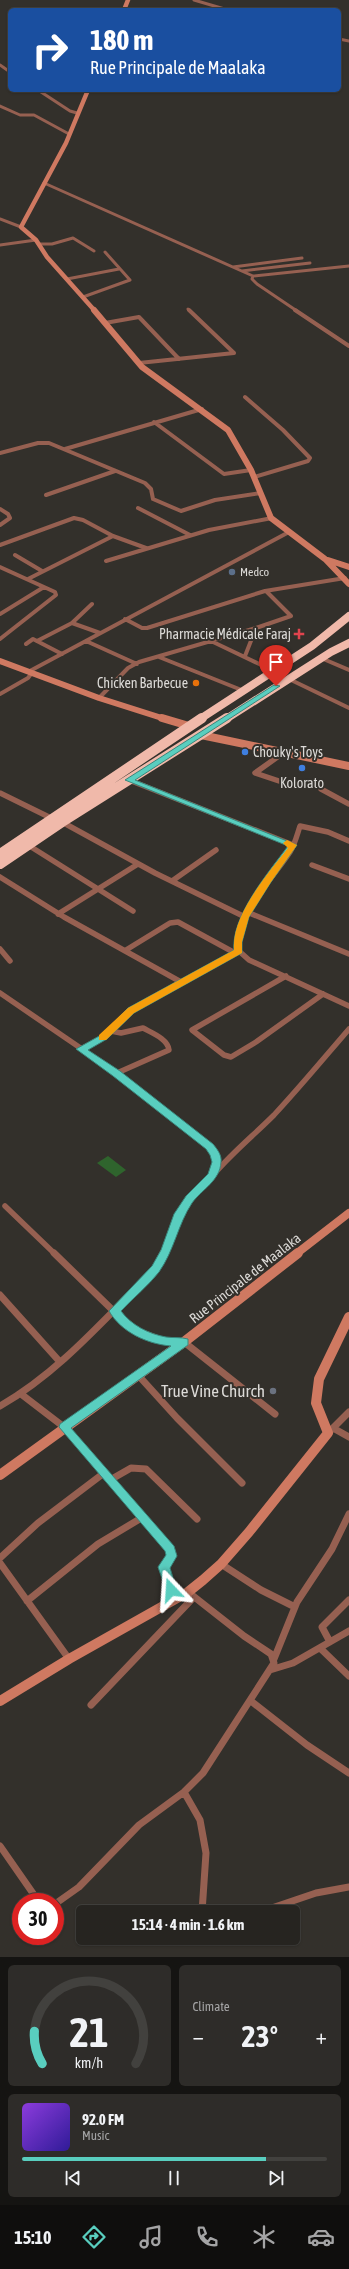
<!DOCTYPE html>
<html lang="en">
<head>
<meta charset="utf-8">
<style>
  :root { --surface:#262420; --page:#2e2c29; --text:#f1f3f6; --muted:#a4a4a5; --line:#42413e; --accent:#59cebf }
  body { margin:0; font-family:"Asap Condensed",sans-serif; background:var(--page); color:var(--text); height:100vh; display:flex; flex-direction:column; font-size:15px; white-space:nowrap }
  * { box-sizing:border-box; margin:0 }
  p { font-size:13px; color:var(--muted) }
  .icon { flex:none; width:22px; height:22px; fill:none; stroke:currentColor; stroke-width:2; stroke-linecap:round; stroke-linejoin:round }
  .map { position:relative; height:1957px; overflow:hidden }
  .panel { display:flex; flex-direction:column; gap:8px; padding:8px; background:#151412; flex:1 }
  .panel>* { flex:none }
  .hud { position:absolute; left:8px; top:8px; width:333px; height:84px; border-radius:6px; box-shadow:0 1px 3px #0004,0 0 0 1px var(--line); background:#1a4fa0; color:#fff; overflow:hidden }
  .speed { position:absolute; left:12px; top:1893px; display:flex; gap:8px; font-size:20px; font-weight:700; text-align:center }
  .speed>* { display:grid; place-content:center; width:52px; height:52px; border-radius:50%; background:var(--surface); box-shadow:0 1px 3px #0004,0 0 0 1px var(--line); line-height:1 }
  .speed .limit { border:6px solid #d22; background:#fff; color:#111 }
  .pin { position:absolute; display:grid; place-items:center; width:34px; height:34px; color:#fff; margin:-41px -17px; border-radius:50% 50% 50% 0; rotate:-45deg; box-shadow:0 0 4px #0007 }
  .pin .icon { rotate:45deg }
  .me { position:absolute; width:44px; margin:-22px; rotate:340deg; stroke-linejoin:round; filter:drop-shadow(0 0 3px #0008) }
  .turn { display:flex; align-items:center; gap:14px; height:84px; padding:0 16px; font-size:18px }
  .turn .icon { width:52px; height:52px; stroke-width:2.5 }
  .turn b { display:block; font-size:28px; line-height:34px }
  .big { font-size:30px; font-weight:700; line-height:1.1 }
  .panel .tile { flex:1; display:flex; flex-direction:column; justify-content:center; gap:6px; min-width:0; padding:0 14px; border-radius:6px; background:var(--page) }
  .panel .dial { align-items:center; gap:0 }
  .dial svg { height:104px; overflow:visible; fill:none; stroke:var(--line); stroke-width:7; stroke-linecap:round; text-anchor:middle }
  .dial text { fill:var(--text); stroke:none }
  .song { display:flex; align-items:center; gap:12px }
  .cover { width:48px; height:48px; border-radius:6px; background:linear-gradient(135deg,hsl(270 70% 55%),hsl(250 70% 35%)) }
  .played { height:4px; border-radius:2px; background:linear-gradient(90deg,var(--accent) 80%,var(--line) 80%) }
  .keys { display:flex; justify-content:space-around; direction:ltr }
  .heat { display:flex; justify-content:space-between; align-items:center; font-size:22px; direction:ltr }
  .panel .tiles { flex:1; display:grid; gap:8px; grid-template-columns:1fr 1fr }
  .tile:last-child { grid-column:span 2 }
  .trip { position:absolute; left:76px; top:1905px; width:224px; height:40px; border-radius:6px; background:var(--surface); box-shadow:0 1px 3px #0004,0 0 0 1px var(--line); font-weight:700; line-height:40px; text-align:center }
  .menu { display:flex; height:64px; justify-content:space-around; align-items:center; background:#0f0e0d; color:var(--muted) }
  .menu .icon { width:28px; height:28px }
  .menu .on { color:var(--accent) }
  .menu b { font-size:18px; color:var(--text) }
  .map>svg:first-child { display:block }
  .green { fill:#2f642d }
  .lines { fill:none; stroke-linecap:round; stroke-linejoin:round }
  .street-far3 { stroke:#966051; stroke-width:3 }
  .street-far2 { stroke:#966051; stroke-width:4 }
  .street-far1 { stroke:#966051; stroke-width:5.5 }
  .street { stroke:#966051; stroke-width:7 }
  .secondary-far3 { stroke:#cf7961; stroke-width:4.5 }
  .secondary-far2 { stroke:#cf7961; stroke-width:6 }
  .secondary-far1 { stroke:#cf7961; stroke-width:8 }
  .secondary { stroke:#cf7961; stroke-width:10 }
  .highway-far1 { stroke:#f0b9aa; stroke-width:8 }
  .highway { stroke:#f0b9aa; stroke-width:10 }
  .route { fill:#59cebf; stroke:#3a867c }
  .slow { fill:#f59e0b }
  .service-dot { fill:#5c6f8a; stroke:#33302b; stroke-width:1.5 }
  .health-dot { fill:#e0444e; stroke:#33302b; stroke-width:1.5 }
  .food-dot { fill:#e8710a; stroke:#33302b; stroke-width:1.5 }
  .shop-dot { fill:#3f7fe0; stroke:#33302b; stroke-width:1.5 }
  .worship-dot { fill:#6b7280; stroke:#33302b; stroke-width:1.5 }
  .labels { text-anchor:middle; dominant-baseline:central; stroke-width:4; stroke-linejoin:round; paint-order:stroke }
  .far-poi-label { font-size:12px; fill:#dcdad7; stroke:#33302b; text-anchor:start }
  .poi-label { font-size:14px; fill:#dcdad7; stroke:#33302b; text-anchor:end }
  .street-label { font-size:14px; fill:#dcdad7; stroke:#33302b }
  .near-poi-label { font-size:17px; fill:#dcdad7; stroke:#33302b; text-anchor:end }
</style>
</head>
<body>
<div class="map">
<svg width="349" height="1957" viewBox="0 0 349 1957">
  <rect width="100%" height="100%" fill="#33302b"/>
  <path class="green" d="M 108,1156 L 126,1170 L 116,1177 L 97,1163 Z"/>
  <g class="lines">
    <path class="street-far3" d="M 194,0 L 228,10
      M 339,39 L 349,41
      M 0,65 L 10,72
      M 38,90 L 70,111 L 77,113
      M 0,106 L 20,115 L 34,115 L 69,134
      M 44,183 L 253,276 L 349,266
      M 0,219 L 21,227
      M 39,244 L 52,244 L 73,238 L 94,251
      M 0,245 L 36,240
      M 233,267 L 302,258
      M 242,271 L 310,263
      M 253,276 L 252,279 L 257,284 L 297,311
      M 67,279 L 119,269
      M 83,297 L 130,280 L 105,252
      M 188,309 L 190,311"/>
    <path class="street-far2" d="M 295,310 L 349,346
      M 105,323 L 139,317 L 179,359
      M 139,363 L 234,353 L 189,310
      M 245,397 L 283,430 L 310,458 L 308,461 L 254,477
      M 154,422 L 224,474 L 251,470
      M 65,449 L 202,409
      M 0,453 L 38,443 L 49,443 L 145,483 L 151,489 L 153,499 L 181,511 L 215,500 L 261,493
      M 46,495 L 115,471
      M 138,508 L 190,535
      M 0,509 L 8,514 L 10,518 L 0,525
      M 0,545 L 74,518 L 83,520 L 113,536 L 146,548
      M 15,555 L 42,571
      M 106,561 L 209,530 L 272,518
      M 0,567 L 44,587 L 0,614
      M 28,579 L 113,536
      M 125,619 L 142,628 L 147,628 L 265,591 L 345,578
      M 72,623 L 100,633
      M 0,639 L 56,595 L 55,592 L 44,587
      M 37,641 L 72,623 L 92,604
      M 86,641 L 137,664
      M 211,641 L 274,671
      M 26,644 L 33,639 L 62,654
      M 245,656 L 256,628 L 291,616 L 266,591
      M 159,657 L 244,691
      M 321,658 L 349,670
      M 28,672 L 289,532
      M 289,679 L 349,708
      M 0,694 L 28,678 L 31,674
      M 99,698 L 128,668 L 139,662 L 256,628"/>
    <path class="street-far1" d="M 283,753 L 255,773 L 294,786
      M 129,780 L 293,845
      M 321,789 L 349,804
      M 0,793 L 53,819
      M 62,822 L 155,873 L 245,917
      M 349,841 L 328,832 L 300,826 C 297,835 295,844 290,852 C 269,884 238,909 239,951 L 249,960 L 349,1006
      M 28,845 L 133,911
      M 312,865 L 349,879
      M 0,877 L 64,917 L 181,982
      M 172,881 L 216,850
      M 247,912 L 349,954
      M 58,914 L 138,864
      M 0,949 L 10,961
      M 126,950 L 170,923 L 178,922 L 235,953
      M 286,976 L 192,1030 L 224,1055 L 231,1057 L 256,1042 L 323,994
      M 0,993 L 117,1073 L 211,1149 L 216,1163 L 213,1175 L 188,1202 L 162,1254
      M 111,1031 L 121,1033 L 143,1028 C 152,1033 168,1039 169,1050 L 117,1073
      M 81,1049 L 104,1037 L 131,1011 L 239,951
      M 215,1173 C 233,1152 254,1135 274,1115 C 300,1087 324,1058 349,1029
      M 5,1206 L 55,1254"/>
    <path class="street" d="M 54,1253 L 132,1329 L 164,1341 L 184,1342 L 275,1414
      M 0,1295 L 60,1362
      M 138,1375 L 177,1418 L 242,1483
      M 21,1394 L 64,1427 L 170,1549 L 172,1556 L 164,1567 L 167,1580 L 176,1599
      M 0,1406 C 60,1372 106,1317 155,1269 L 163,1253
      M 333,1428 L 349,1437
      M 328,1433 L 349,1412
      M 110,1480 L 131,1468 L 146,1469 L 197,1519
      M 0,1558 L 38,1523 L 104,1473
      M 0,1563 L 69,1659
      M 221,1564 L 261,1590 L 295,1607
      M 27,1601 L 98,1544 L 143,1517
      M 330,1642 L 322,1627 L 349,1600
      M 320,1648 L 349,1676
      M 274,1659 L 297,1602 L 332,1549 L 349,1514
      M 270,1670 L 293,1663 L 349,1631
      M 251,1701 L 307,1745 L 349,1773
      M 91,1705 L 194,1597
      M 184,1792 L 200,1820 L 206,1853 L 202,1912
      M 0,1846 L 39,1902
      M 55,1904 L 79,1887 L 139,1825 L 184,1792 L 203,1773 L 274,1663 L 271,1654 L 244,1636 L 188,1592
      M 260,1912 L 316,1893 L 349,1887"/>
    <path class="secondary-far3" d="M 124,10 L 128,0
      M 88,90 L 66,143 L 21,227 L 36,240 L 47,257 L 95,311"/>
    <path class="secondary-far2" d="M 94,310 L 142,367 L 228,430 L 251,470 L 271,518 L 325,559 L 349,584
      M 328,560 L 349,567
      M 0,661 L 99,698 L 165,719"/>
    <path class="secondary-far1" d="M 162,718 L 189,726
      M 201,735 L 349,766
      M 296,1254 L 349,1213"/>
    <path class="secondary" d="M 0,1475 L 184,1342 L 298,1253
      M 0,1701 L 69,1659 L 188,1592 L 203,1580 L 221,1564 L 249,1532 L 328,1433 L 316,1403 L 319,1379 L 349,1317"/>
    <path class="highway-far1" d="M 200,719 L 312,646 L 349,616
      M 226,719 L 331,652 L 349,643"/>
    <path class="highway" d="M 0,854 L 202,718
      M 0,864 L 62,822 L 227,718"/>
  </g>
  <path class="route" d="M 274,685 L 280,686 L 135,780 L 297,845 L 271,882 L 249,917 L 242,942 L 242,953 L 134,1013 L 107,1039 L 88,1050 L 120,1071 L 213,1144 C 217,1149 222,1155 221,1162 C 220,1181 202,1189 192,1203 C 178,1224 174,1251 159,1272 C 148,1286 133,1298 121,1311 C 131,1325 149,1334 166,1337 C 173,1338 181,1337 188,1339 L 188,1345 L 71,1428 L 174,1546 L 177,1556 L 170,1568 L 177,1590 L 176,1593 L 167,1593 L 158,1567 L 166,1555 L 165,1551 L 59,1427 L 60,1424 L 171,1346 C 147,1344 121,1332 109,1311 L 152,1266 L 161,1250 L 174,1214 L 186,1196 L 208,1174 L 212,1162 L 210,1155 L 206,1149 L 113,1076 L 76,1049 L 101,1035 L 128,1008 L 234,950 C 231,916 269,872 288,846 L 125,780 Z"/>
  <path class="slow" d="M 287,840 L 297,845 L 271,882 L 249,917 L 242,942 L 242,953 L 134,1013 L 106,1040 L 99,1040 L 99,1035 L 128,1008 L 234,950 C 231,916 268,873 288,848 L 283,843 Z"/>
  <circle class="service-dot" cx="232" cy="572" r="4"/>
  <path class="health-dot" d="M297 628h4v4h4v4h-4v4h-4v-4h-4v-4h4z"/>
  <circle class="food-dot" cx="196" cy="683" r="4"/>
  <g class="shop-dot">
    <circle cx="245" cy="752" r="4"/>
    <circle cx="302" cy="768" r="4"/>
  </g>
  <circle class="worship-dot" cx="273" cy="1391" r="4"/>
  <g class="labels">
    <g class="far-poi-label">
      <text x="240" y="572">Medco</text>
    </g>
    <g class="poi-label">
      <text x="291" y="634">Pharmacie Médicale Faraj</text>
      <text x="188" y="683">Chicken Barbecue</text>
      <text x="253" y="752" text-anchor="start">Chouky's Toys</text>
      <text x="302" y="783" text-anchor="middle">Kolorato</text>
    </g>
    <g class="street-label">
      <text transform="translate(245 1278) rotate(-38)">Rue Principale de Maalaka</text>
    </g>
    <g class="near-poi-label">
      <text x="265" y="1391">True Vine Church</text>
    </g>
  </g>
</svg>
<div class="speed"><div class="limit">30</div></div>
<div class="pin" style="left:276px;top:686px;background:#d93025"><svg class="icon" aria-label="arrive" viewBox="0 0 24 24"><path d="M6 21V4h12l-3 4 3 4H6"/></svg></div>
<svg class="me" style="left:171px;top:1590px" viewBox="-20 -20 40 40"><path d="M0-17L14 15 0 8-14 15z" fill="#59cebf" stroke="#fff" stroke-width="4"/></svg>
<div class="trip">15:14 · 4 min · 1.6 km</div>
<div class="hud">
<div class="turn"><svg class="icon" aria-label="right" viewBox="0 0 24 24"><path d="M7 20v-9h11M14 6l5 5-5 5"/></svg><div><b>180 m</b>Rue Principale de Maalaka</div></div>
</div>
</div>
<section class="panel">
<div class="tiles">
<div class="tile dial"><svg viewBox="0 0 100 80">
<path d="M14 69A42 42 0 1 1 86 69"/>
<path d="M14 69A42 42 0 0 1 8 44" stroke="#59cebf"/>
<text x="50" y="56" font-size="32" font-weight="700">21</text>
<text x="50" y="72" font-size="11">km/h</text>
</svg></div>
<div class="tile"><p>Climate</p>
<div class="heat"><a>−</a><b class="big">23°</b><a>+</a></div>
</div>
<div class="tile">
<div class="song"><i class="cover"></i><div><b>92.0 FM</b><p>Music</p></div></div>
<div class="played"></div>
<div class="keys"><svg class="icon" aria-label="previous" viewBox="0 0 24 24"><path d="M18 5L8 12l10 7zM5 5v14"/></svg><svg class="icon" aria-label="pause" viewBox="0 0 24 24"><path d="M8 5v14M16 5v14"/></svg><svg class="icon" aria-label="next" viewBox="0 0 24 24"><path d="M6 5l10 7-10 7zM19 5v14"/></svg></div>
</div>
</div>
</section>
<nav class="menu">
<b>15:10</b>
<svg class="icon on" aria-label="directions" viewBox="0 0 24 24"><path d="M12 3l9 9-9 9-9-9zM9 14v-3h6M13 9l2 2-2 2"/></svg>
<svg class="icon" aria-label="music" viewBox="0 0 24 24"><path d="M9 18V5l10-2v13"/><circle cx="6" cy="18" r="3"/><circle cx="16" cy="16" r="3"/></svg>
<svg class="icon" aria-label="phone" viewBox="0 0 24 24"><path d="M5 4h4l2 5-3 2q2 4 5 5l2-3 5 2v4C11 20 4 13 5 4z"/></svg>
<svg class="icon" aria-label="climate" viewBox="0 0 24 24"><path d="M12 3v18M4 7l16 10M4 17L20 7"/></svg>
<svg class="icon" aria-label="car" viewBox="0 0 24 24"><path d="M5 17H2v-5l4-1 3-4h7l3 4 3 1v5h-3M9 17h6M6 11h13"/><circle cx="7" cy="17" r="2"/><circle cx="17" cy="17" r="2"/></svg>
</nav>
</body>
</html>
